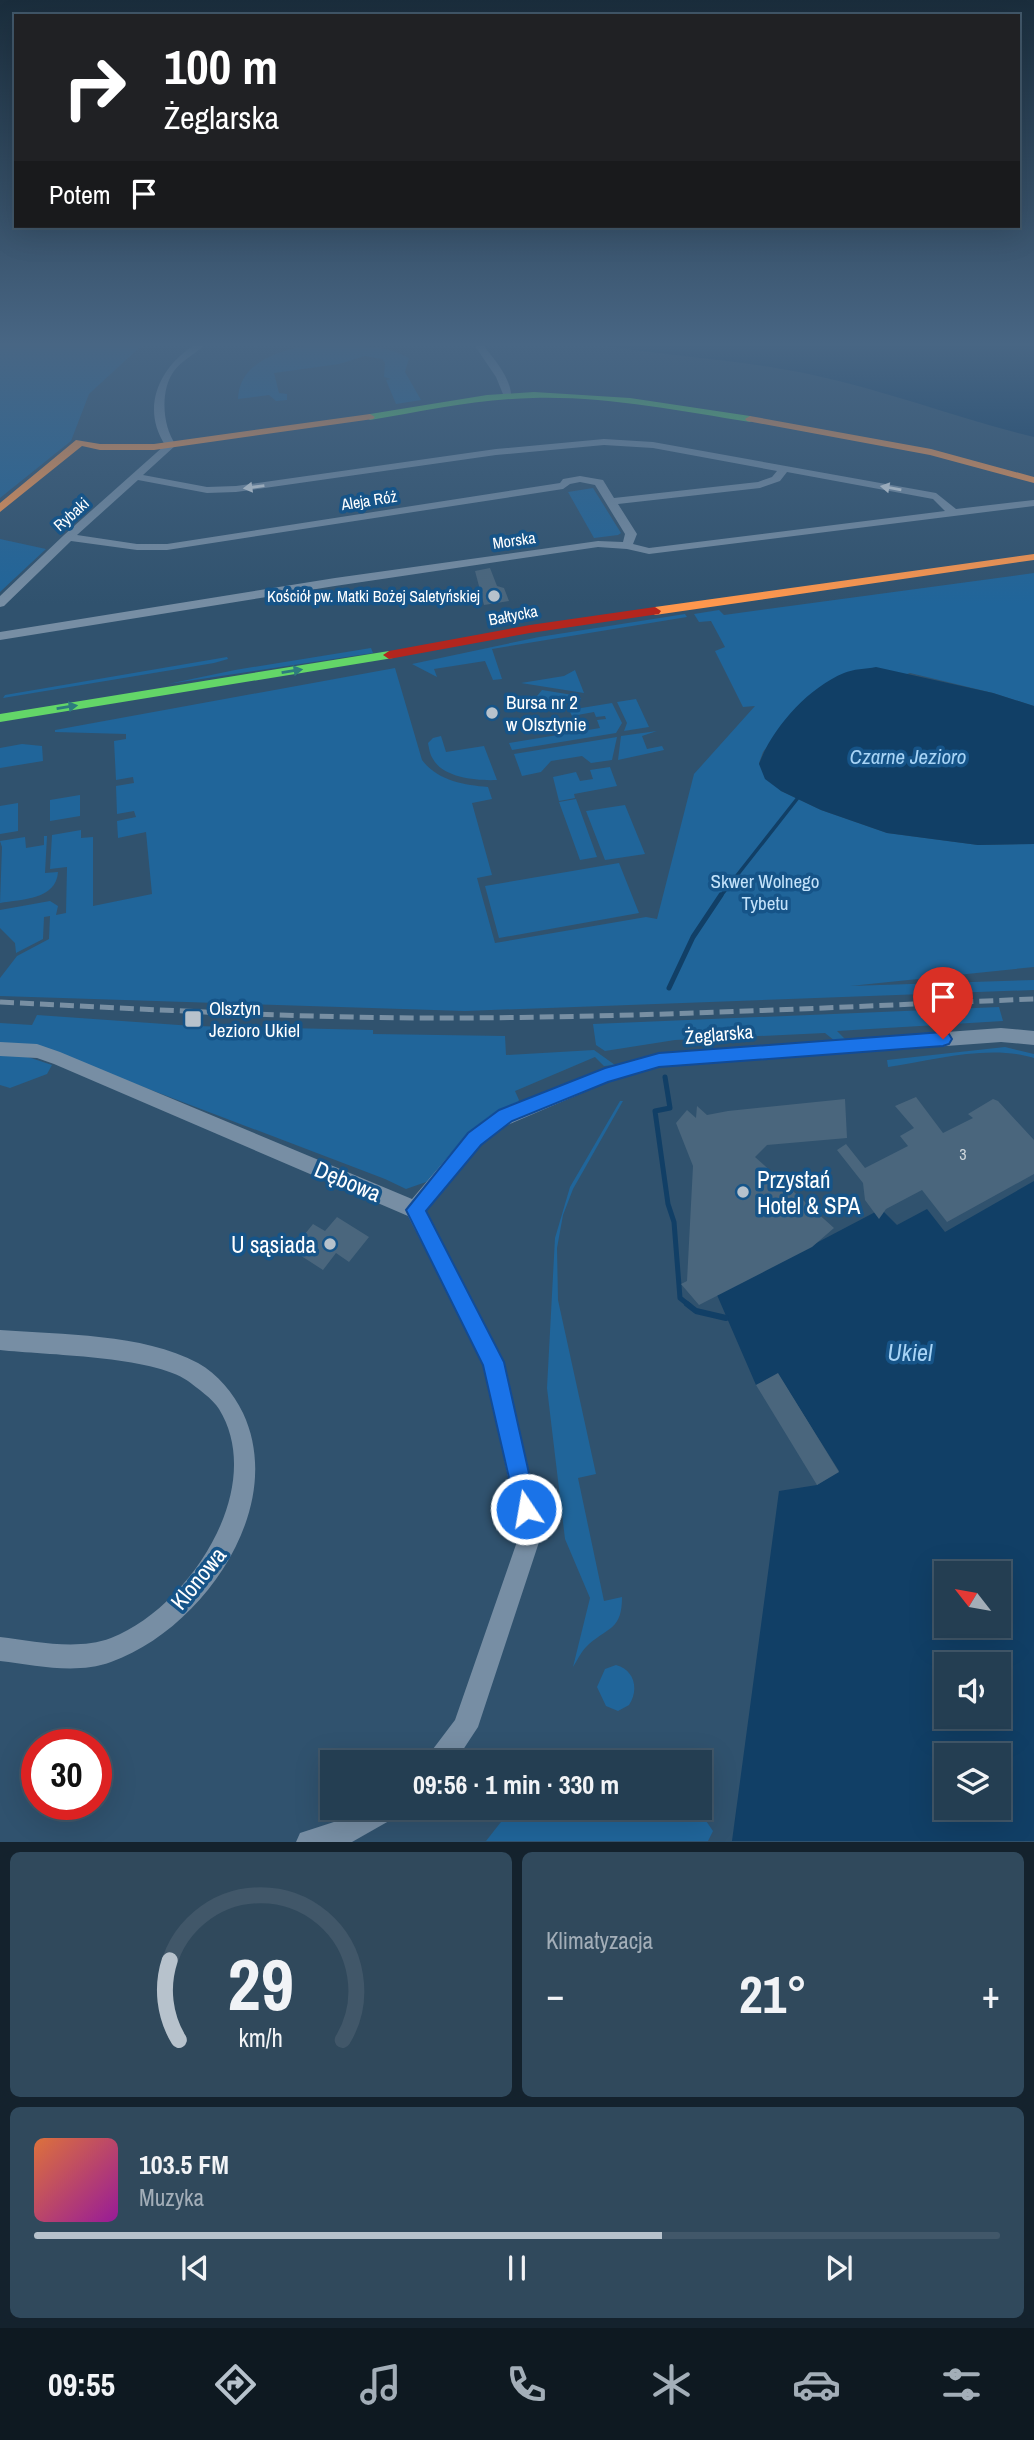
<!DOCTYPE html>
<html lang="pl">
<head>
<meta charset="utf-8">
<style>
  :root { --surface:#243e52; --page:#30495c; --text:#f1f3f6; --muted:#a3aeb8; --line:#415769; --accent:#b7c2cc }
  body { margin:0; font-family:"Archivo Narrow",sans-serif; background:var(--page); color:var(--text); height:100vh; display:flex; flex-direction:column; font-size:26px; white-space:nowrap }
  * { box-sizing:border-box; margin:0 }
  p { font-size:23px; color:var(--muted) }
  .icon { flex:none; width:38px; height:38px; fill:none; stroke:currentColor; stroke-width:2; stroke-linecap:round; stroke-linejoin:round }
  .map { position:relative; height:1842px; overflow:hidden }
  .side { display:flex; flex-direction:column; gap:10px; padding:10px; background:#14222d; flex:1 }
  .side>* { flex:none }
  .hud { position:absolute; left:14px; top:14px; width:1006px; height:214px; border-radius:0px; box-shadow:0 7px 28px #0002,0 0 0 2px var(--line); background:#202124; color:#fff; overflow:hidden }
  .needle { width:46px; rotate:301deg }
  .controls { position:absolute; left:934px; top:1561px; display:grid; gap:14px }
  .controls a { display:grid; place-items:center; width:77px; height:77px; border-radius:0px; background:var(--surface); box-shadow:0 7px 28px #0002,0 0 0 2px var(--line); font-size:35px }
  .speed { position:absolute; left:21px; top:1729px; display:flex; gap:14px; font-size:35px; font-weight:700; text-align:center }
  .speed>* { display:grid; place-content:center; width:91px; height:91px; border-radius:50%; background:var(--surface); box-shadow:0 7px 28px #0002,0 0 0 2px var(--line); line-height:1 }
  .speed .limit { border:10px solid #d22; background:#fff; color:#111 }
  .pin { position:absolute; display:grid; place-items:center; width:60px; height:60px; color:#fff; margin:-72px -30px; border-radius:50% 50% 50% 0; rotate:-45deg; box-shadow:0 0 7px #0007 }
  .pin .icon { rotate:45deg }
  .me { position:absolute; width:77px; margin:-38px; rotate:348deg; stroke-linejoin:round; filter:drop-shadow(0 0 5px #0008) }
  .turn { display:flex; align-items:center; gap:24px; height:147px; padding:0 35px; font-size:32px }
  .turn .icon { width:91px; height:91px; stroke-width:2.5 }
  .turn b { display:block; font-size:49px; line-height:60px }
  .then { display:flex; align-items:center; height:66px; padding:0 35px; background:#0003; gap:14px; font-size:26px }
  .big { font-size:52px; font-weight:700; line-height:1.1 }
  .side .widget { flex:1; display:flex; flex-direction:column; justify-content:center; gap:10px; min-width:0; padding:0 24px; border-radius:10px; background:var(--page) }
  .side .dial { align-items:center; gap:0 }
  .dial svg { height:182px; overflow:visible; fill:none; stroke:var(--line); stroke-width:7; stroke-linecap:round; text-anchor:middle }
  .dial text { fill:var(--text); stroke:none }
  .song { display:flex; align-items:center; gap:21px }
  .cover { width:84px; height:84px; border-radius:10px; background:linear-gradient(135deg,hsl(20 70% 55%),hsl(300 70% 35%)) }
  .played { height:7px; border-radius:4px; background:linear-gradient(90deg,var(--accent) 65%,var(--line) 65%) }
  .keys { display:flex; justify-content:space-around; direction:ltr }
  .heat { display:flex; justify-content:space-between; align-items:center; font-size:38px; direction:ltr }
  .side .tiles { flex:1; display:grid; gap:10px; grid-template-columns:1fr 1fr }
  .widget:last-child { grid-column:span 2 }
  .trip { position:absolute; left:320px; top:1750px; width:392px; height:70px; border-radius:0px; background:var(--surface); box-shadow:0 7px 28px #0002,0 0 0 2px var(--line); font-weight:700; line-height:70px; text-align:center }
  .tab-bar { display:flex; height:112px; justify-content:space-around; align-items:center; background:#0e1921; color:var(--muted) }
  .tab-bar .icon { width:49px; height:49px }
  .tab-bar .on { color:var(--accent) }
  .tab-bar b { font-size:32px; color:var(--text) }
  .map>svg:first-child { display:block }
  .green { fill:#20659a }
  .water { fill:#113f66; fill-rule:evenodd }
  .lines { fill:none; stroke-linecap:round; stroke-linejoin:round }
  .stream-far2 { stroke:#113f66; stroke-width:3.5 }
  .stream-far1 { stroke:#113f66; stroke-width:5 }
  .stream { stroke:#113f66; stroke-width:6 }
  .building { fill:#4a667d }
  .street { fill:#778ea4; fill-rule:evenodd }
  .fast { fill:#63d668; fill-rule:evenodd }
  .slow { fill:#ff974d; fill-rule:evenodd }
  .jam { fill:#b3261e; fill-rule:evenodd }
  .rail { stroke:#788fa3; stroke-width:5; stroke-dasharray:14 6; stroke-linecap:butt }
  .oneway { fill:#dde3e8 }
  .oneway2 { fill:#2d7b7e }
  .route { fill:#1a73e8; stroke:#114b97; stroke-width:2 }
  .poi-dot { fill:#b7c2cc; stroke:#165488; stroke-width:2.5 }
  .labels { text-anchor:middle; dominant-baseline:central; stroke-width:7; stroke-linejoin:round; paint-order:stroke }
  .far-street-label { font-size:16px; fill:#fff; stroke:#165488 }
  .far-poi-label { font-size:16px; fill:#fff; stroke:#165488; text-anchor:end }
  .number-label { font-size:16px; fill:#d2d9de }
  .poi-label { font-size:19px; fill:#fff; stroke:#165488; text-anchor:start }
  .park-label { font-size:19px; fill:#c3e2fa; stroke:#165488 }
  .street-label { font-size:19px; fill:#fff; stroke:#165488 }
  .water-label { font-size:21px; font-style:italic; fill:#a8d4f6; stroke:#165488 }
  .near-poi-label { font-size:23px; fill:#fff; stroke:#165488; text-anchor:start }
  .near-street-label { font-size:23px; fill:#fff; stroke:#165488 }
  .near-water-label { font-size:24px; font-style:italic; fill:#a8d4f6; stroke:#165488 }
</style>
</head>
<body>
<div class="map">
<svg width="1034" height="1842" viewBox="0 0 1034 1842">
  <rect width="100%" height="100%" fill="#30526e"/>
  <path class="green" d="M 0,346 L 141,346 L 89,394 L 71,441 L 0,498 Z
    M 305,346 C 340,346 377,341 409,358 L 405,372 L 421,400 L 396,404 L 386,380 L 391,379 L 384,377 L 385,363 L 382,359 L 365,356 L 339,364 L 274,373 L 279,393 L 287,394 L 287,400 L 276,401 L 269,395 L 238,399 C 239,364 275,352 305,346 Z
    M 593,488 L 621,533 L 618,535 L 594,538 L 568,492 Z
    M 0,539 L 46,549 L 0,592 Z
    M 1034,573 L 1034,706 L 993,693 L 910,673 L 791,715 L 763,752 L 759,763 L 781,791 L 821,810 L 887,833 L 978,845 L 1034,844 L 1034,967 L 850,986 L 1034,980 L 1034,990 L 465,1011 L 0,996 L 0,978 L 17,956 L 49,939 L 50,916 L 44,917 L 43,939 L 16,953 L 15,943 L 0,928 L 0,910 L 50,901 L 58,906 L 56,915 L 66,913 L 67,867 L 50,869 L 52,835 L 81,830 L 81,838 L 93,837 L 93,906 L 152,894 L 146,832 L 118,838 L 117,821 L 136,817 L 134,811 L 117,814 L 116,786 L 134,783 L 133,777 L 116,780 L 114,741 L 126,739 L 126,734 L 55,732 L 55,730 L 395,668 L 422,760 C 438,781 464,785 488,787 L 492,799 L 472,803 L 492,875 L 477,878 L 495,943 L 646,917 L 657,919 L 694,774 L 755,706 L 743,707 L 715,651 L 725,647 L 711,621 L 699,622 L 694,614 L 719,610 L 724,615 Z
    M 685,614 L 687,617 L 492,649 L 502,679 L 493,680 L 485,661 L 434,669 L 437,677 L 412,664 L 539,637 Z
    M 371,648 L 373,653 L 168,684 L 235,670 Z
    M 227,657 L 228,659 L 214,663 L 3,698 L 5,695 Z
    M 575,670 L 584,693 L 521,683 L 564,676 Z
    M 542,690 L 579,696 L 581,699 L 528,707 Z
    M 636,699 L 649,727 L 624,731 L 627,723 L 617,702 Z
    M 612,703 L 622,723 L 616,733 L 512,750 L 509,743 L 600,728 L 597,720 L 606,719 L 605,716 L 596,717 L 594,712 L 572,716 L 569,710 Z
    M 657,731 L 642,736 L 647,749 L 662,746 L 664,750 L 618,760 L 621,736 Z
    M 441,736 L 446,752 L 484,746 L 497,780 C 478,781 443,778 433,759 C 430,755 429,748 428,743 L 433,738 Z
    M 617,737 L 612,760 L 591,763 L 582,756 L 551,761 L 541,772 L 522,776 L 514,754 Z
    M 22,744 L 42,746 L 43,761 L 0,768 L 0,748 Z
    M 610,767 L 617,786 L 574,794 L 575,798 L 559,801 L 553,777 L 576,772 L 580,781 L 593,779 L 590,770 Z
    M 80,795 L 80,816 L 50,821 L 50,800 Z
    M 576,799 L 597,857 L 580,860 L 559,802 Z
    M 18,803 L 18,831 L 0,834 L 0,806 Z
    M 625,805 L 645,854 L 605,860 L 586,811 Z
    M 44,836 L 47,836 L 45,873 L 58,872 C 56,900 22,899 0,903 L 2,847 L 0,841 L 25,837 L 26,848 L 44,845 Z
    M 619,863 L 639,913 L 499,938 L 485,886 Z
    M 999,1007 L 1003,1021 L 837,1031 L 846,1040 L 835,1041 L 825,1033 L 675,1040 L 605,1051 L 596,1045 L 593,1024 Z
    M 37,1015 L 193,1026 L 373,1030 L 373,1034 L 505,1036 L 506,1055 L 594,1050 L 615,1065 L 604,1066 L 595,1057 L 515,1091 L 519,1100 L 516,1105 L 429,1181 L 406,1189 L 385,1179 L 41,1048 L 0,1045 L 0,1023 L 32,1025 Z
    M 1005,1047 L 1034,1054 L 1034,1058 C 989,1044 934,1060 888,1067 L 887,1060 Z
    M 19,1054 L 52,1065 L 47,1074 L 10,1088 L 0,1085 L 0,1055 Z
    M 620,1101 L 623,1101 L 573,1189 L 563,1215 L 557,1248 L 558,1300 L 596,1474 L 578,1478 L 604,1601 L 622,1597 C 622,1629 609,1627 589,1644 C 582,1650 578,1659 573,1667 L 590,1598 L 565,1539 L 547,1388 L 555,1238 L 570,1187 Z
    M 616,1665 C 635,1670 639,1690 629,1705 L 618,1711 L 606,1706 L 597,1687 L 605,1669 Z
    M 512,1808 L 697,1808 L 713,1831 L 708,1841 L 486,1841 Z"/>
  <path class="water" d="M 608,346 L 1034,346 L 1034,437 C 960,419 888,391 813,375 C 745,360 676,357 608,346 Z
    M 876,667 L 993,693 L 1034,706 L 1034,844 L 978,845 L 887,833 L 821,810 L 781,791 L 765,779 L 759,764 C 772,728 808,688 844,673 C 853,669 866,669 876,667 Z
    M 1034,1181 L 1034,1841 L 732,1841 L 779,1491 L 817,1485 L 839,1471 L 778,1374 L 756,1385 L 717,1295 L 881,1209 L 897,1225 L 927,1209 L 945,1232 ZM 947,1573 L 999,1573 L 999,1626 L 947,1626 ZM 947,1664 L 999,1664 L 999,1717 L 947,1717 ZM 947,1755 L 999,1755 L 999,1808 L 947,1808 Z"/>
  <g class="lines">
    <path class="stream-far2" d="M 720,897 L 797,799"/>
    <path class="stream-far1" d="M 669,988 L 693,937 L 721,895
      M 665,1077 L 670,1108 L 655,1111 L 668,1204 L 674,1222 L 680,1298 L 690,1306"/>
    <path class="stream" d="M 687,1304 L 696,1311 L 726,1318"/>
  </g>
  <path class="building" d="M 490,568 L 497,586 L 504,588 L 509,601 L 484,605 L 475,571 Z
    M 916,1097 L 943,1133 L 973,1118 L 968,1114 L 993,1099 L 998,1101 L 1034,1140 L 1034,1174 L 947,1222 L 922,1190 L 886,1209 L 879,1219 L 865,1200 L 863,1183 L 837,1150 L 846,1144 L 865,1168 L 908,1146 L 900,1136 L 914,1128 L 895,1106 Z
    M 845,1099 L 847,1138 L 767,1145 L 755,1157 L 834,1228 L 812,1247 L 699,1305 L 681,1284 L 687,1281 L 693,1166 L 676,1123 L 687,1110 L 696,1118 L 697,1106 L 707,1115 L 728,1111 Z
    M 337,1217 L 369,1237 L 349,1262 L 336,1253 L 323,1270 L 292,1250 L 313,1224 L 325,1231 Z
    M 778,1373 L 839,1472 L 817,1485 L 756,1385 Z"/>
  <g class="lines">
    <path class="street" d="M 193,346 L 203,346 C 194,355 182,360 174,371 C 160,390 162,426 176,445 L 143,475 L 207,487 L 236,486 L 496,449 L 604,439 L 653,442 L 936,493 L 956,509 L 1034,500 L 1034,506 L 649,554 L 627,549 L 598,547 L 335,586 L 0,640 L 0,632 L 335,578 L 598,541 L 623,542 L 625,534 L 595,485 L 580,482 L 570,484 L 563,489 L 167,550 L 137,550 L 71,541 L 4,606 L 0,607 L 0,596 L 64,535 L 165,445 C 141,408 159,368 193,346 ZM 604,445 L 653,448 L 777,471 L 772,477 L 758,482 L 614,498 L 603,480 L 580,476 L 563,479 L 560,483 L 167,544 L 137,544 L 77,535 L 138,480 L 207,493 L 236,492 L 496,455 ZM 787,472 L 933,499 L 945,511 L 649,548 L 633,544 L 637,534 L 618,504 L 760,488 L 780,481 Z
      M 475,346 L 484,346 C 495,360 513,381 511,399 L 505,399 L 496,377 Z
      M 1001,1028 L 1034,1031 L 1034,1045 L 1001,1042 L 659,1067 L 608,1082 L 503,1127 L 480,1145 L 426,1211 L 504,1362 L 542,1533 L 478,1727 L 455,1762 L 426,1762 L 430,1753 L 455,1720 L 520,1533 L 484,1364 L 408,1216 L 54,1064 L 37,1058 L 0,1056 L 0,1042 L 37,1044 L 60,1052 L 412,1199 L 468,1133 L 491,1115 L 599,1070 L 659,1053 Z
      M 0,1330 C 62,1335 142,1333 198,1363 C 218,1374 233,1393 243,1413 C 288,1509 201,1630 111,1662 C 75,1675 36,1665 0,1661 L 0,1637 C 35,1641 76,1651 111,1638 C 188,1608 268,1489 219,1409 C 213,1399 197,1388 188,1381 C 153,1356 45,1355 0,1350 Z
      M 364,1808 L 400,1808 L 396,1817 L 352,1842 L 296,1842 L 300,1833 L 340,1820 Z"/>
    <path class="fast" d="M 534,392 L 630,398 L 750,416 L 755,419 L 750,422 C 679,411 606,396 533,398 C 478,399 424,411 370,420 L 365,417 L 370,414 L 487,395 Z
      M 389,651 L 393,652 L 393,658 L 0,722 L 0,714 Z"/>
    <path class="slow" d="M 370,414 L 375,417 L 373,419 L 154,450 L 100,450 L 82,446 L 0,512 L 0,503 L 76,440 L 100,444 L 154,444 Z
      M 750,416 L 931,449 L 1034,477 L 1034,483 L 930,455 L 747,421 L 745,419 Z
      M 1034,554 L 1034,560 L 655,615 L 649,611 L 655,607 Z"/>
    <path class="jam" d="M 655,607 L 661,611 L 659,614 L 530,633 L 389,659 L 383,655 L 389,651 L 530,625 Z"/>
    <path class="rail" d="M 0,1002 C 146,1009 292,1018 438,1018 C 637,1018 835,1007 1034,999"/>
  </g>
  <defs><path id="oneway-solid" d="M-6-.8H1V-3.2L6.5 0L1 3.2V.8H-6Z" transform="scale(1.75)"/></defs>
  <g class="oneway">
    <use href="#oneway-solid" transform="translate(254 487) rotate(172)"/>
    <use href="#oneway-solid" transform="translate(891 488) rotate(-170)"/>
  </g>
  <g class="oneway2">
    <use href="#oneway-solid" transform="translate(292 671) rotate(-9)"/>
    <use href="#oneway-solid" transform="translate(67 707) rotate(-9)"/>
  </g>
  <linearGradient id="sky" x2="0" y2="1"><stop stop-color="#1a2d3c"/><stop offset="0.57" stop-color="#486684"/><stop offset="1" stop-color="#486684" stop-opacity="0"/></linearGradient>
  <rect width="1034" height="604" fill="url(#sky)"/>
  <path class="route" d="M 943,1032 L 949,1034 L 952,1039 L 949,1044 L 943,1046 L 659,1067 L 608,1082 L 512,1121 L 481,1145 L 426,1211 L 504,1362 L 537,1509 L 534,1517 L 526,1520 L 518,1517 L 483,1365 L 406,1210 L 468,1133 L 499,1110 L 605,1068 L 659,1053 Z"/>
  <g class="poi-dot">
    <circle cx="494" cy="596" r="7"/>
    <circle cx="492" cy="713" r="7"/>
    <rect x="184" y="1010" width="18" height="18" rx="3.5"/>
    <circle cx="743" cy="1192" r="7"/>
    <circle cx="330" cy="1244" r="7"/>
  </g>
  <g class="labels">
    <g class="far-street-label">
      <text transform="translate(369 500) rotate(-9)">Aleja Róż</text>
      <text transform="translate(71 514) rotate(-42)">Rybaki</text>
      <text transform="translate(514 540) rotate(-8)">Morska</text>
      <text transform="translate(513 615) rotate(-11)">Bałtycka</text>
    </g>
    <g class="far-poi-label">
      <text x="480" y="596">Kościół pw. Matki Bożej Saletyńskiej</text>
    </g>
    <g class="number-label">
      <text x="963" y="1154">3</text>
    </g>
    <g class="poi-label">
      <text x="506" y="702">Bursa nr 2<tspan x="506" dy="22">w Olsztynie</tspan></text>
      <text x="209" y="1008">Olsztyn<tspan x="209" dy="22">Jezioro Ukiel</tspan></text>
    </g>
    <g class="park-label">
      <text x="765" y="881">Skwer Wolnego<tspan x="765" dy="22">Tybetu</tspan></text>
    </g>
    <g class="street-label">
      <text transform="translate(719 1034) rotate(-5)">Żeglarska</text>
    </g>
    <g class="water-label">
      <text x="908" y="756">Czarne Jezioro</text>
    </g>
    <g class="near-poi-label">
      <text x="757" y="1179">Przystań<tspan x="757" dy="26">Hotel &amp; SPA</tspan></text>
      <text x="316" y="1244" text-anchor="end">U sąsiada</text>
    </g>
    <g class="near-street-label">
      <text transform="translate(348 1181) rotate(23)">Dębowa</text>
      <text transform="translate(198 1578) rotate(-51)">Klonowa</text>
    </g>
    <g class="near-water-label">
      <text x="910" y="1352">Ukiel</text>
    </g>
  </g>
</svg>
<div class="controls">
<a><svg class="needle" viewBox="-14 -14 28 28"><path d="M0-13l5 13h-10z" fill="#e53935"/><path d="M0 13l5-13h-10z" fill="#a3aeb8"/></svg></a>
<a><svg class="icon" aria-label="sound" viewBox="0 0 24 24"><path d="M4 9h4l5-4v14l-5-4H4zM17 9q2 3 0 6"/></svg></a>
<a><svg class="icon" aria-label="layers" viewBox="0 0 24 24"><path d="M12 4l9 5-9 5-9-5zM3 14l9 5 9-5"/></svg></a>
</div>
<div class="speed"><div class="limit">30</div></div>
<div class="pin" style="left:943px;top:1039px;background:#d93025"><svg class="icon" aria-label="arrive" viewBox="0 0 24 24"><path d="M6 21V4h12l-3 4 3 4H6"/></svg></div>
<svg class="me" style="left:526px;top:1509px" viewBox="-20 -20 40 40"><circle r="17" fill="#1a73e8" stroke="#fff" stroke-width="3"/><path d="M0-11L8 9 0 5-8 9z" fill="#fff"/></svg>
<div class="trip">09:56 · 1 min · 330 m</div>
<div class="hud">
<div class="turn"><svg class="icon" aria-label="right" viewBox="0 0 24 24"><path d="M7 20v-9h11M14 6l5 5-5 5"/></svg><div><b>100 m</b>Żeglarska</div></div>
<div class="then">Potem<svg class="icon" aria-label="arrive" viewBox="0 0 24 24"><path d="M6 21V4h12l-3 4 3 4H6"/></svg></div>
</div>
</div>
<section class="side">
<div class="tiles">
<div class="widget dial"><svg viewBox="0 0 100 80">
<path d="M14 69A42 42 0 1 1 86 69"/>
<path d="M14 69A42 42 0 0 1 10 34" stroke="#b7c2cc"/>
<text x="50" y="56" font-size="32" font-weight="700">29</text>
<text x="50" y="72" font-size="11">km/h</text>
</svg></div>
<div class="widget"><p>Klimatyzacja</p>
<div class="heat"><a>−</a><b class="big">21°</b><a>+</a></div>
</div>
<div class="widget">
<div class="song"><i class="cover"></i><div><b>103.5 FM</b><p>Muzyka</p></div></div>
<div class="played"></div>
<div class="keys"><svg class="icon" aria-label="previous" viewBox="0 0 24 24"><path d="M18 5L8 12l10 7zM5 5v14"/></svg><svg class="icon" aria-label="pause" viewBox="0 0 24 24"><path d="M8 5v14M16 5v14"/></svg><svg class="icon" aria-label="next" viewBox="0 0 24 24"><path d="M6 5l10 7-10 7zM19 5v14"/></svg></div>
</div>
</div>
</section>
<nav class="tab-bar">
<b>09:55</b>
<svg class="icon on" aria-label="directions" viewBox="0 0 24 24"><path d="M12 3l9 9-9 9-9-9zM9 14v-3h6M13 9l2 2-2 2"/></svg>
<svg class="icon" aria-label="music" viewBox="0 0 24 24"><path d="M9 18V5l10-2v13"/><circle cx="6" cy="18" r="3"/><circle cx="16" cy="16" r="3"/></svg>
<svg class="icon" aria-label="phone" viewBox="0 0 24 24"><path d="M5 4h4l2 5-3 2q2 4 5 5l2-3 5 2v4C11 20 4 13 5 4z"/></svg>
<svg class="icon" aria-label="climate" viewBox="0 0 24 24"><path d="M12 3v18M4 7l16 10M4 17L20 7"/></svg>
<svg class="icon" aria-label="car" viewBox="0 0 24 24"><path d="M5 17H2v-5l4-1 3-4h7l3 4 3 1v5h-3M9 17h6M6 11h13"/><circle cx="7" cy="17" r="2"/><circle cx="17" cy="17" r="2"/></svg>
<svg class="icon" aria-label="filters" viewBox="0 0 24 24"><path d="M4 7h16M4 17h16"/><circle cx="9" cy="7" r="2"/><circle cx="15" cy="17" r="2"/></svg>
</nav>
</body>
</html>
